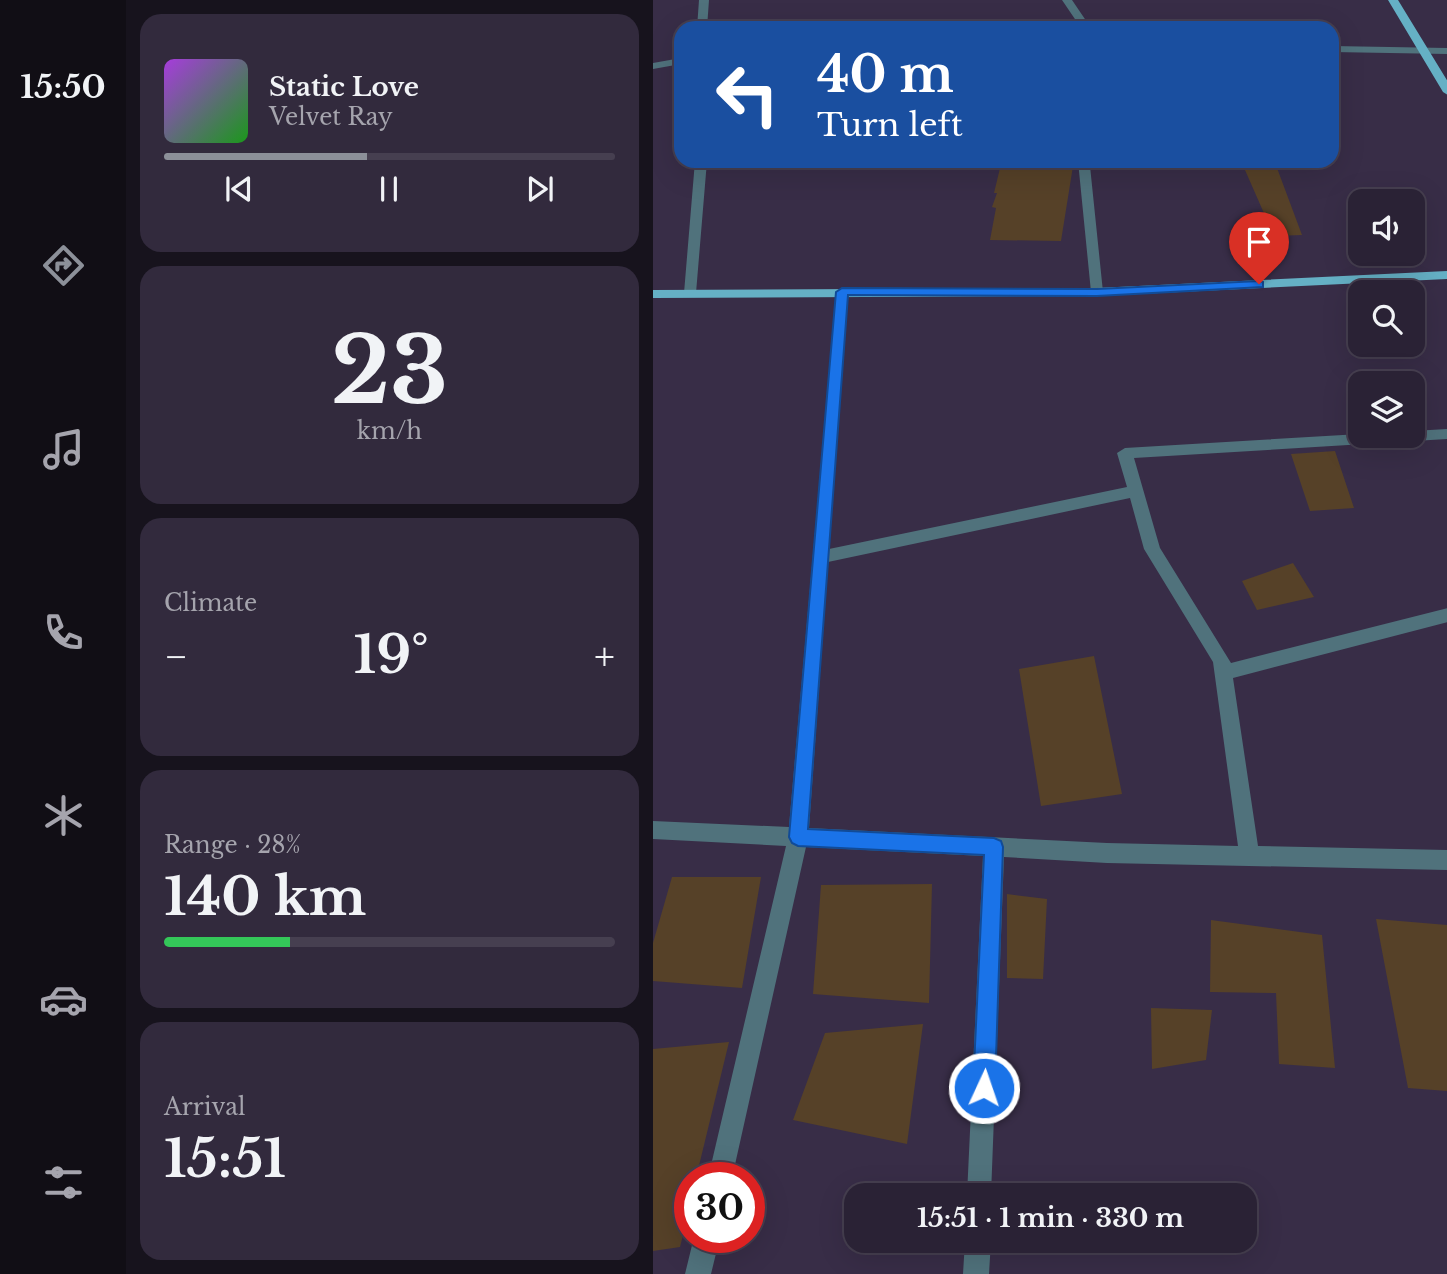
<!DOCTYPE html>
<html lang="en">
<head>
<meta charset="utf-8">
<style>
  :root { --surface:#2a2235; --page:#322a3d; --text:#f1f3f6; --muted:#a5a4ad; --line:#463f50; --accent:#8c9099 }
  body { margin:0; font-family:"Libre Baskerville",serif; background:var(--page); color:var(--text); height:100vh; display:flex; flex-direction:column; font-size:26px; white-space:nowrap }
  * { box-sizing:border-box; margin:0 }
  p { font-size:23px; color:var(--muted) }
  .icon { flex:none; width:38px; height:38px; fill:none; stroke:currentColor; stroke-width:2; stroke-linecap:round; stroke-linejoin:round }
  .map { position:relative; flex:1; overflow:hidden }
  .drawer { display:flex; flex-direction:column; gap:14px; padding:14px; background:#17131d; width:527px }
  .drawer>* { flex:none }
  .top-card { position:absolute; left:21px; top:21px; width:665px; height:147px; border-radius:21px; box-shadow:0 7px 28px #0002,0 0 0 2px var(--line); background:#1a4fa0; color:#fff; overflow:hidden }
  .controls { position:absolute; left:695px; top:189px; display:grid; gap:14px }
  .controls a { display:grid; place-items:center; width:77px; height:77px; border-radius:14px; background:var(--surface); box-shadow:0 7px 28px #0002,0 0 0 2px var(--line); font-size:35px }
  .speed { position:absolute; left:21px; top:1162px; display:flex; gap:14px; font-size:35px; font-weight:700; text-align:center }
  .speed>* { display:grid; place-content:center; width:91px; height:91px; border-radius:50%; background:var(--surface); box-shadow:0 7px 28px #0002,0 0 0 2px var(--line); line-height:1 }
  .speed .limit { border:10px solid #d22; background:#fff; color:#111 }
  .pin { position:absolute; display:grid; place-items:center; width:60px; height:60px; color:#fff; margin:-72px -30px; border-radius:50% 50% 50% 0; rotate:-45deg; box-shadow:0 0 7px #0007 }
  .pin .icon { rotate:45deg }
  .me { position:absolute; width:77px; margin:-38px; rotate:3deg; stroke-linejoin:round; filter:drop-shadow(0 0 5px #0008) }
  .turn { display:flex; align-items:center; gap:24px; height:147px; padding:0 28px; font-size:32px }
  .turn .icon { width:91px; height:91px; stroke-width:2.5 }
  .turn b { display:block; font-size:49px; line-height:60px }
  .big { font-size:52px; font-weight:700; line-height:1.1 }
  .drawer .widget { flex:1; display:flex; flex-direction:column; justify-content:center; gap:10px; min-width:0; padding:0 24px; border-radius:21px; background:var(--page) }
  .drawer .dial { align-items:center; gap:0 }
  .dial b { font-size:91px; line-height:1 }
  .song { display:flex; align-items:center; gap:21px }
  .cover { width:84px; height:84px; border-radius:10px; background:linear-gradient(135deg,hsl(280 70% 55%),hsl(120 70% 35%)) }
  .played { height:7px; border-radius:4px; background:linear-gradient(90deg,var(--accent) 45%,var(--line) 45%) }
  .keys { display:flex; justify-content:space-around; direction:ltr }
  .heat { display:flex; justify-content:space-between; align-items:center; font-size:38px; direction:ltr }
  .charge { height:10px; border-radius:5px; background:linear-gradient(90deg,#34c759 28%,var(--line) 0) }
  .trip { position:absolute; left:191px; top:1183px; width:413px; height:70px; border-radius:21px; background:var(--surface); box-shadow:0 7px 28px #0002,0 0 0 2px var(--line); font-weight:700; line-height:70px; text-align:center }
  main { display:flex; flex:1; min-height:0 }
  .tab-bar { display:flex; flex-direction:column; width:126px; justify-content:space-around; align-items:center; background:#110e15; color:var(--muted) }
  .tab-bar .icon { width:49px; height:49px }
  .tab-bar .current { color:var(--accent) }
  .tab-bar b { font-size:32px; color:var(--text) }
  .map>svg:first-child { display:block }
  .building { fill:#564128 }
  .lines { fill:none; stroke-linecap:round; stroke-linejoin:round }
  .minor { fill:#50727c; fill-rule:evenodd }
  .major { fill:#65b0c5; fill-rule:evenodd }
  .route { fill:#1a73e8; stroke:#114b97; stroke-width:2 }
</style>
</head>
<body>
<main>
<nav class="tab-bar">
<b>15:50</b>
<svg class="icon current" aria-label="directions" viewBox="0 0 24 24"><path d="M12 3l9 9-9 9-9-9zM9 14v-3h6M13 9l2 2-2 2"/></svg>
<svg class="icon" aria-label="music" viewBox="0 0 24 24"><path d="M9 18V5l10-2v13"/><circle cx="6" cy="18" r="3"/><circle cx="16" cy="16" r="3"/></svg>
<svg class="icon" aria-label="phone" viewBox="0 0 24 24"><path d="M5 4h4l2 5-3 2q2 4 5 5l2-3 5 2v4C11 20 4 13 5 4z"/></svg>
<svg class="icon" aria-label="climate" viewBox="0 0 24 24"><path d="M12 3v18M4 7l16 10M4 17L20 7"/></svg>
<svg class="icon" aria-label="car" viewBox="0 0 24 24"><path d="M5 17H2v-5l4-1 3-4h7l3 4 3 1v5h-3M9 17h6M6 11h13"/><circle cx="7" cy="17" r="2"/><circle cx="17" cy="17" r="2"/></svg>
<svg class="icon" aria-label="filters" viewBox="0 0 24 24"><path d="M4 7h16M4 17h16"/><circle cx="9" cy="7" r="2"/><circle cx="15" cy="17" r="2"/></svg>
</nav>
<section class="drawer">
<div class="widget">
<div class="song"><i class="cover"></i><div><b>Static Love</b><p>Velvet Ray</p></div></div>
<div class="played"></div>
<div class="keys"><svg class="icon" aria-label="previous" viewBox="0 0 24 24"><path d="M18 5L8 12l10 7zM5 5v14"/></svg><svg class="icon" aria-label="pause" viewBox="0 0 24 24"><path d="M8 5v14M16 5v14"/></svg><svg class="icon" aria-label="next" viewBox="0 0 24 24"><path d="M6 5l10 7-10 7zM19 5v14"/></svg></div>
</div>
<div class="widget dial"><b>23</b><p>km/h</p></div>
<div class="widget"><p>Climate</p>
<div class="heat"><a>−</a><b class="big">19°</b><a>+</a></div>
</div>
<div class="widget"><p>Range · 28%</p><b class="big">140 km</b><div class="charge"></div></div>
<div class="widget"><p>Arrival</p><b class="big">15:51</b></div>
</section>
<div class="map">
<svg width="795" height="1274" viewBox="0 0 795 1274">
  <rect width="100%" height="100%" fill="#382d47"/>
  <path class="building" d="M 348,164 L 420,166 L 408,241 L 337,240 L 343,208 L 339,207 L 344,193 L 341,193 Z
    M 624,168 L 649,235 L 621,236 L 592,170 Z
    M 682,451 L 701,508 L 657,511 L 638,454 Z
    M 640,563 L 661,597 L 604,610 L 589,581 Z
    M 441,656 L 469,794 L 388,806 L 366,669 Z
    M 19,877 L 108,877 L 89,988 L 0,981 L 0,943 Z
    M 279,884 L 276,1003 L 160,994 L 168,885 Z
    M 354,894 L 394,899 L 390,979 L 354,978 Z
    M 723,919 L 795,925 L 795,1091 L 755,1088 Z
    M 558,920 L 669,935 L 682,1068 L 626,1064 L 623,993 L 557,992 Z
    M 498,1008 L 559,1010 L 553,1060 L 499,1069 Z
    M 270,1024 L 254,1144 L 140,1120 L 172,1033 Z
    M 76,1042 L 43,1178 L 37,1178 L 37,1207 L 27,1247 L 0,1251 L 0,1049 Z"/>
  <g class="lines">
    <path class="minor" d="M 46,0 L 56,0 L 54,28 L 44,28 Z
      M 409,0 L 419,0 L 438,28 L 428,28 Z
      M 679,46 L 795,48 L 795,54 L 679,52 Z
      M 28,58 L 28,64 L 0,69 L 0,63 Z
      M 42,161 L 54,161 L 43,293 L 37,297 L 31,293 Z
      M 425,161 L 643,161 L 637,164 L 437,166 L 450,292 L 444,296 L 438,292 Z
      M 189,288 L 195,292 L 176,549 L 474,487 L 464,453 L 472,448 L 707,434 L 760,436 L 760,431 L 795,429 L 795,439 L 481,458 L 507,548 L 578,663 L 795,608 L 795,622 L 580,678 L 605,846 L 795,850 L 795,870 L 454,863 L 351,857 L 338,1195 L 314,1195 L 330,856 L 153,847 L 79,1178 L 55,1178 L 133,846 L 0,839 L 0,821 L 136,827 L 183,292 ZM 477,498 L 491,549 L 560,662 L 585,846 L 454,843 L 156,828 L 175,562 Z
      M 41,1237 L 67,1237 L 58,1274 L 32,1274 Z
      M 312,1241 L 338,1241 L 336,1274 L 310,1274 Z"/>
    <path class="major" d="M 735,0 L 745,0 L 795,82 L 795,95 L 790,92 Z
      M 795,271 L 795,279 L 444,296 L 0,298 L 0,290 L 444,288 Z"/>
  </g>
  <path class="route" d="M 606,281 L 610,282 L 610,287 L 444,296 L 195,295 L 155,829 L 341,838 L 348,841 L 350,847 L 342,1088 L 338,1096 L 331,1099 L 323,1096 L 320,1088 L 331,855 L 145,846 L 139,843 L 136,837 L 183,292 L 189,288 L 444,289 Z"/>
</svg>
<div class="controls">
<a><svg class="icon" aria-label="sound" viewBox="0 0 24 24"><path d="M4 9h4l5-4v14l-5-4H4zM17 9q2 3 0 6"/></svg></a>
<a><svg class="icon" aria-label="search" viewBox="0 0 24 24"><circle cx="10" cy="10" r="6"/><path d="M15 15l6 6"/></svg></a>
<a><svg class="icon" aria-label="layers" viewBox="0 0 24 24"><path d="M12 4l9 5-9 5-9-5zM3 14l9 5 9-5"/></svg></a>
</div>
<div class="speed"><div class="limit">30</div></div>
<div class="pin" style="left:606px;top:284px;background:#d93025"><svg class="icon" aria-label="arrive" viewBox="0 0 24 24"><path d="M6 21V4h12l-3 4 3 4H6"/></svg></div>
<svg class="me" style="left:331px;top:1088px" viewBox="-20 -20 40 40"><circle r="17" fill="#1a73e8" stroke="#fff" stroke-width="3"/><path d="M0-11L8 9 0 5-8 9z" fill="#fff"/></svg>
<div class="trip">15:51 · 1 min · 330 m</div>
<div class="top-card">
<div class="turn"><svg class="icon" aria-label="left" viewBox="0 0 24 24"><path d="M17 20v-9H6M10 6l-5 5 5 5"/></svg><div><b>40 m</b>Turn left</div></div>
</div>
</div>
</main>
</body>
</html>
